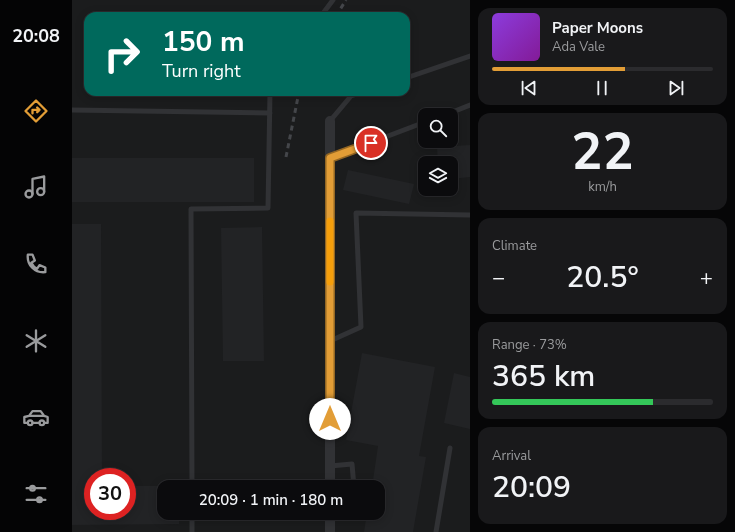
<!DOCTYPE html>
<html lang="en">
<head>
<meta charset="utf-8">
<style>
  :root { --surface:#0b0b0d; --page:#19191b; --text:#f1f3f6; --muted:#9a9b9d; --line:#2b2b2e; --accent:#e29d36 }
  body { margin:0; font-family:"Nunito Sans",sans-serif; background:var(--page); color:var(--text); height:100vh; display:flex; flex-direction:column; font-size:15px; white-space:nowrap }
  * { box-sizing:border-box; margin:0 }
  p { font-size:13px; color:var(--muted) }
  .icon { flex:none; width:22px; height:22px; fill:none; stroke:currentColor; stroke-width:2; stroke-linecap:round; stroke-linejoin:round }
  .map { position:relative; flex:1; overflow:hidden }
  .side { display:flex; flex-direction:column; gap:8px; padding:8px; background:#060607; width:265px }
  .side>* { flex:none }
  .top-card { position:absolute; left:12px; top:12px; width:326px; height:84px; border-radius:12px; box-shadow:0 2px 10px #0003,0 0 0 1px var(--line); background:#00695c; color:#fff; overflow:hidden }
  .tools { position:absolute; left:346px; top:108px; display:grid; gap:8px }
  .tools a { display:grid; place-items:center; width:40px; height:40px; border-radius:8px; background:var(--surface); box-shadow:0 2px 10px #0003,0 0 0 1px var(--line); font-size:20px }
  .speed { position:absolute; left:12px; top:468px; display:flex; gap:8px; font-size:20px; font-weight:700; text-align:center }
  .speed>* { display:grid; place-content:center; width:52px; height:52px; border-radius:50%; background:var(--surface); box-shadow:0 2px 10px #0003,0 0 0 1px var(--line); line-height:1 }
  .speed .limit { border:6px solid #d22; background:#fff; color:#111 }
  .pin { position:absolute; display:grid; place-items:center; width:34px; height:34px; color:#fff; margin:-17px; border:2px solid #fff; border-radius:50%; box-shadow:0 1px 4px #0007 }
  .me { position:absolute; width:44px; margin:-22px; rotate:0deg; stroke-linejoin:round; filter:drop-shadow(0 0 3px #0008) }
  .turn { display:flex; align-items:center; gap:14px; height:84px; padding:0 12px; font-size:18px }
  .turn .icon { width:52px; height:52px; stroke-width:2.5 }
  .turn b { display:block; font-size:28px; line-height:34px }
  .big { font-size:30px; font-weight:600; line-height:1.1 }
  .side .tile { flex:1; display:flex; flex-direction:column; justify-content:center; gap:6px; min-width:0; padding:0 14px; border-radius:12px; background:var(--page) }
  .side .dial { align-items:center; gap:0 }
  .dial b { font-size:52px; line-height:1 }
  .song { display:flex; align-items:center; gap:12px }
  .cover { width:48px; height:48px; border-radius:6px; background:linear-gradient(135deg,hsl(270 70% 55%),hsl(290 70% 35%)) }
  .played { height:4px; border-radius:2px; background:linear-gradient(90deg,var(--accent) 60%,var(--line) 60%) }
  .keys { display:flex; justify-content:space-around; direction:ltr }
  .heat { display:flex; justify-content:space-between; align-items:center; font-size:22px; direction:ltr }
  .charge { height:6px; border-radius:3px; background:linear-gradient(90deg,#34c759 73%,var(--line) 0) }
  .trip { position:absolute; left:85px; top:480px; width:228px; height:40px; border-radius:12px; background:var(--surface); box-shadow:0 2px 10px #0003,0 0 0 1px var(--line); font-weight:600; line-height:40px; text-align:center }
  main { display:flex; flex:1; min-height:0 }
  .menu { display:flex; flex-direction:column; width:72px; justify-content:space-around; align-items:center; background:#040405; color:var(--muted) }
  .menu .icon { width:28px; height:28px }
  .menu .current { color:var(--accent) }
  .menu b { font-size:18px; color:var(--text) }
  .map>svg:first-child { display:block }
  .built { fill:#1b1c1d; fill-rule:evenodd }
  .building { fill:#222325 }
  .lines { fill:none; stroke-linecap:round; stroke-linejoin:round }
  .service { stroke:#313235; stroke-width:5 }
  .minor { stroke:#313235; stroke-width:10 }
  .rail { stroke:#44464a; stroke-width:3; stroke-dasharray:5 4; stroke-linecap:butt }
  .route-casing { stroke:#936623; stroke-width:10 }
  .route { stroke:#e29d36; stroke-width:7 }
  .slow { stroke:#f59e0b; stroke-width:7 }
</style>
</head>
<body>
<main>
<nav class="menu">
<b>20:08</b>
<svg class="icon current" aria-label="directions" viewBox="0 0 24 24"><path d="M12 3l9 9-9 9-9-9zM9 14v-3h6M13 9l2 2-2 2"/></svg>
<svg class="icon" aria-label="music" viewBox="0 0 24 24"><path d="M9 18V5l10-2v13"/><circle cx="6" cy="18" r="3"/><circle cx="16" cy="16" r="3"/></svg>
<svg class="icon" aria-label="phone" viewBox="0 0 24 24"><path d="M5 4h4l2 5-3 2q2 4 5 5l2-3 5 2v4C11 20 4 13 5 4z"/></svg>
<svg class="icon" aria-label="climate" viewBox="0 0 24 24"><path d="M12 3v18M4 7l16 10M4 17L20 7"/></svg>
<svg class="icon" aria-label="car" viewBox="0 0 24 24"><path d="M5 17H2v-5l4-1 3-4h7l3 4 3 1v5h-3M9 17h6M6 11h13"/><circle cx="7" cy="17" r="2"/><circle cx="17" cy="17" r="2"/></svg>
<svg class="icon" aria-label="filters" viewBox="0 0 24 24"><path d="M4 7h16M4 17h16"/><circle cx="9" cy="7" r="2"/><circle cx="15" cy="17" r="2"/></svg>
</nav>
<div class="map">
<svg width="398" height="532" viewBox="0 0 398 532">
  <rect width="100%" height="100%" fill="#0f0f11"/>
  <path class="built" d="M 0,0 L 398,0 L 398,532 L 0,532 ZM 16,16 L 334,16 L 334,92 L 16,92 ZM 353,115 L 379,115 L 379,141 L 353,141 ZM 353,163 L 379,163 L 379,189 L 353,189 ZM 21,477 L 55,477 L 55,511 L 21,511 ZM 92,487 L 306,487 L 306,513 L 92,513 Z"/>
  <path class="building" d="M 398,145 L 398,177 L 379,179 L 379,163 L 366,163 L 365,147 Z
    M 0,158 L 182,158 L 182,202 L 0,202 Z
    M 276,170 L 342,184 L 337,204 L 271,190 Z
    M 0,224 L 29,224 L 30,477 L 21,477 L 21,511 L 55,511 L 55,486 L 92,486 L 92,513 L 107,513 L 107,524 L 0,525 Z
    M 190,227 L 192,361 L 151,361 L 149,228 Z
    M 290,353 L 363,367 L 347,456 L 354,457 L 341,532 L 292,532 L 295,513 L 306,513 L 306,487 L 300,487 L 306,446 L 274,440 Z
    M 382,373 L 398,377 L 398,429 L 372,423 Z"/>
  <g class="lines">
    <path class="service" d="M 198,14 L 198,16
      M 249,16 L 261,0
      M 334,78 L 398,56
      M 0,110 L 198,113
      M 373,115 L 398,105
      M 258,121 L 279,96 L 291,92
      M 258,158 L 353,122
      M 258,341 L 289,327 L 284,213 L 398,215
      M 258,466 L 280,464 L 282,487
      M 120,487 L 119,209 L 196,208 L 198,92
      M 120,513 L 120,532
      M 283,513 L 283,518
      M 364,532 L 378,448"/>
    <path class="minor" d="M 258,121 L 258,487
      M 258,513 L 258,532"/>
    <path class="rail" d="M 264,16 L 274,0
      M 214,157 L 227,92"/>
  </g>
  <g class="lines">
    <g class="route-casing">
      <path id="route" d="M 258,419 L 258,158 L 299,143"/>
    </g>
    <use href="#route" class="route"/>
    <path class="slow" d="M 258,221 L 258,282"/>
  </g>
</svg>
<div class="tools">
<a><svg class="icon" aria-label="search" viewBox="0 0 24 24"><circle cx="10" cy="10" r="6"/><path d="M15 15l6 6"/></svg></a>
<a><svg class="icon" aria-label="layers" viewBox="0 0 24 24"><path d="M12 4l9 5-9 5-9-5zM3 14l9 5 9-5"/></svg></a>
</div>
<div class="speed"><div class="limit">30</div></div>
<div class="pin" style="left:299px;top:143px;background:#d93025"><svg class="icon" aria-label="arrive" viewBox="0 0 24 24"><path d="M6 21V4h12l-3 4 3 4H6"/></svg></div>
<svg class="me" style="left:258px;top:419px" viewBox="-20 -20 40 40"><circle r="19" fill="#fff"/><path d="M0-13L10 11 0 6-10 11z" fill="#e29d36"/></svg>
<div class="trip">20:09 · 1 min · 180 m</div>
<div class="top-card">
<div class="turn"><svg class="icon" aria-label="right" viewBox="0 0 24 24"><path d="M7 20v-9h11M14 6l5 5-5 5"/></svg><div><b>150 m</b>Turn right</div></div>
</div>
</div>
<section class="side">
<div class="tile">
<div class="song"><i class="cover"></i><div><b>Paper Moons</b><p>Ada Vale</p></div></div>
<div class="played"></div>
<div class="keys"><svg class="icon" aria-label="previous" viewBox="0 0 24 24"><path d="M18 5L8 12l10 7zM5 5v14"/></svg><svg class="icon" aria-label="pause" viewBox="0 0 24 24"><path d="M8 5v14M16 5v14"/></svg><svg class="icon" aria-label="next" viewBox="0 0 24 24"><path d="M6 5l10 7-10 7zM19 5v14"/></svg></div>
</div>
<div class="tile dial"><b>22</b><p>km/h</p></div>
<div class="tile"><p>Climate</p>
<div class="heat"><a>−</a><b class="big">20.5°</b><a>+</a></div>
</div>
<div class="tile"><p>Range · 73%</p><b class="big">365 km</b><div class="charge"></div></div>
<div class="tile"><p>Arrival</p><b class="big">20:09</b></div>
</section>
</main>
</body>
</html>
